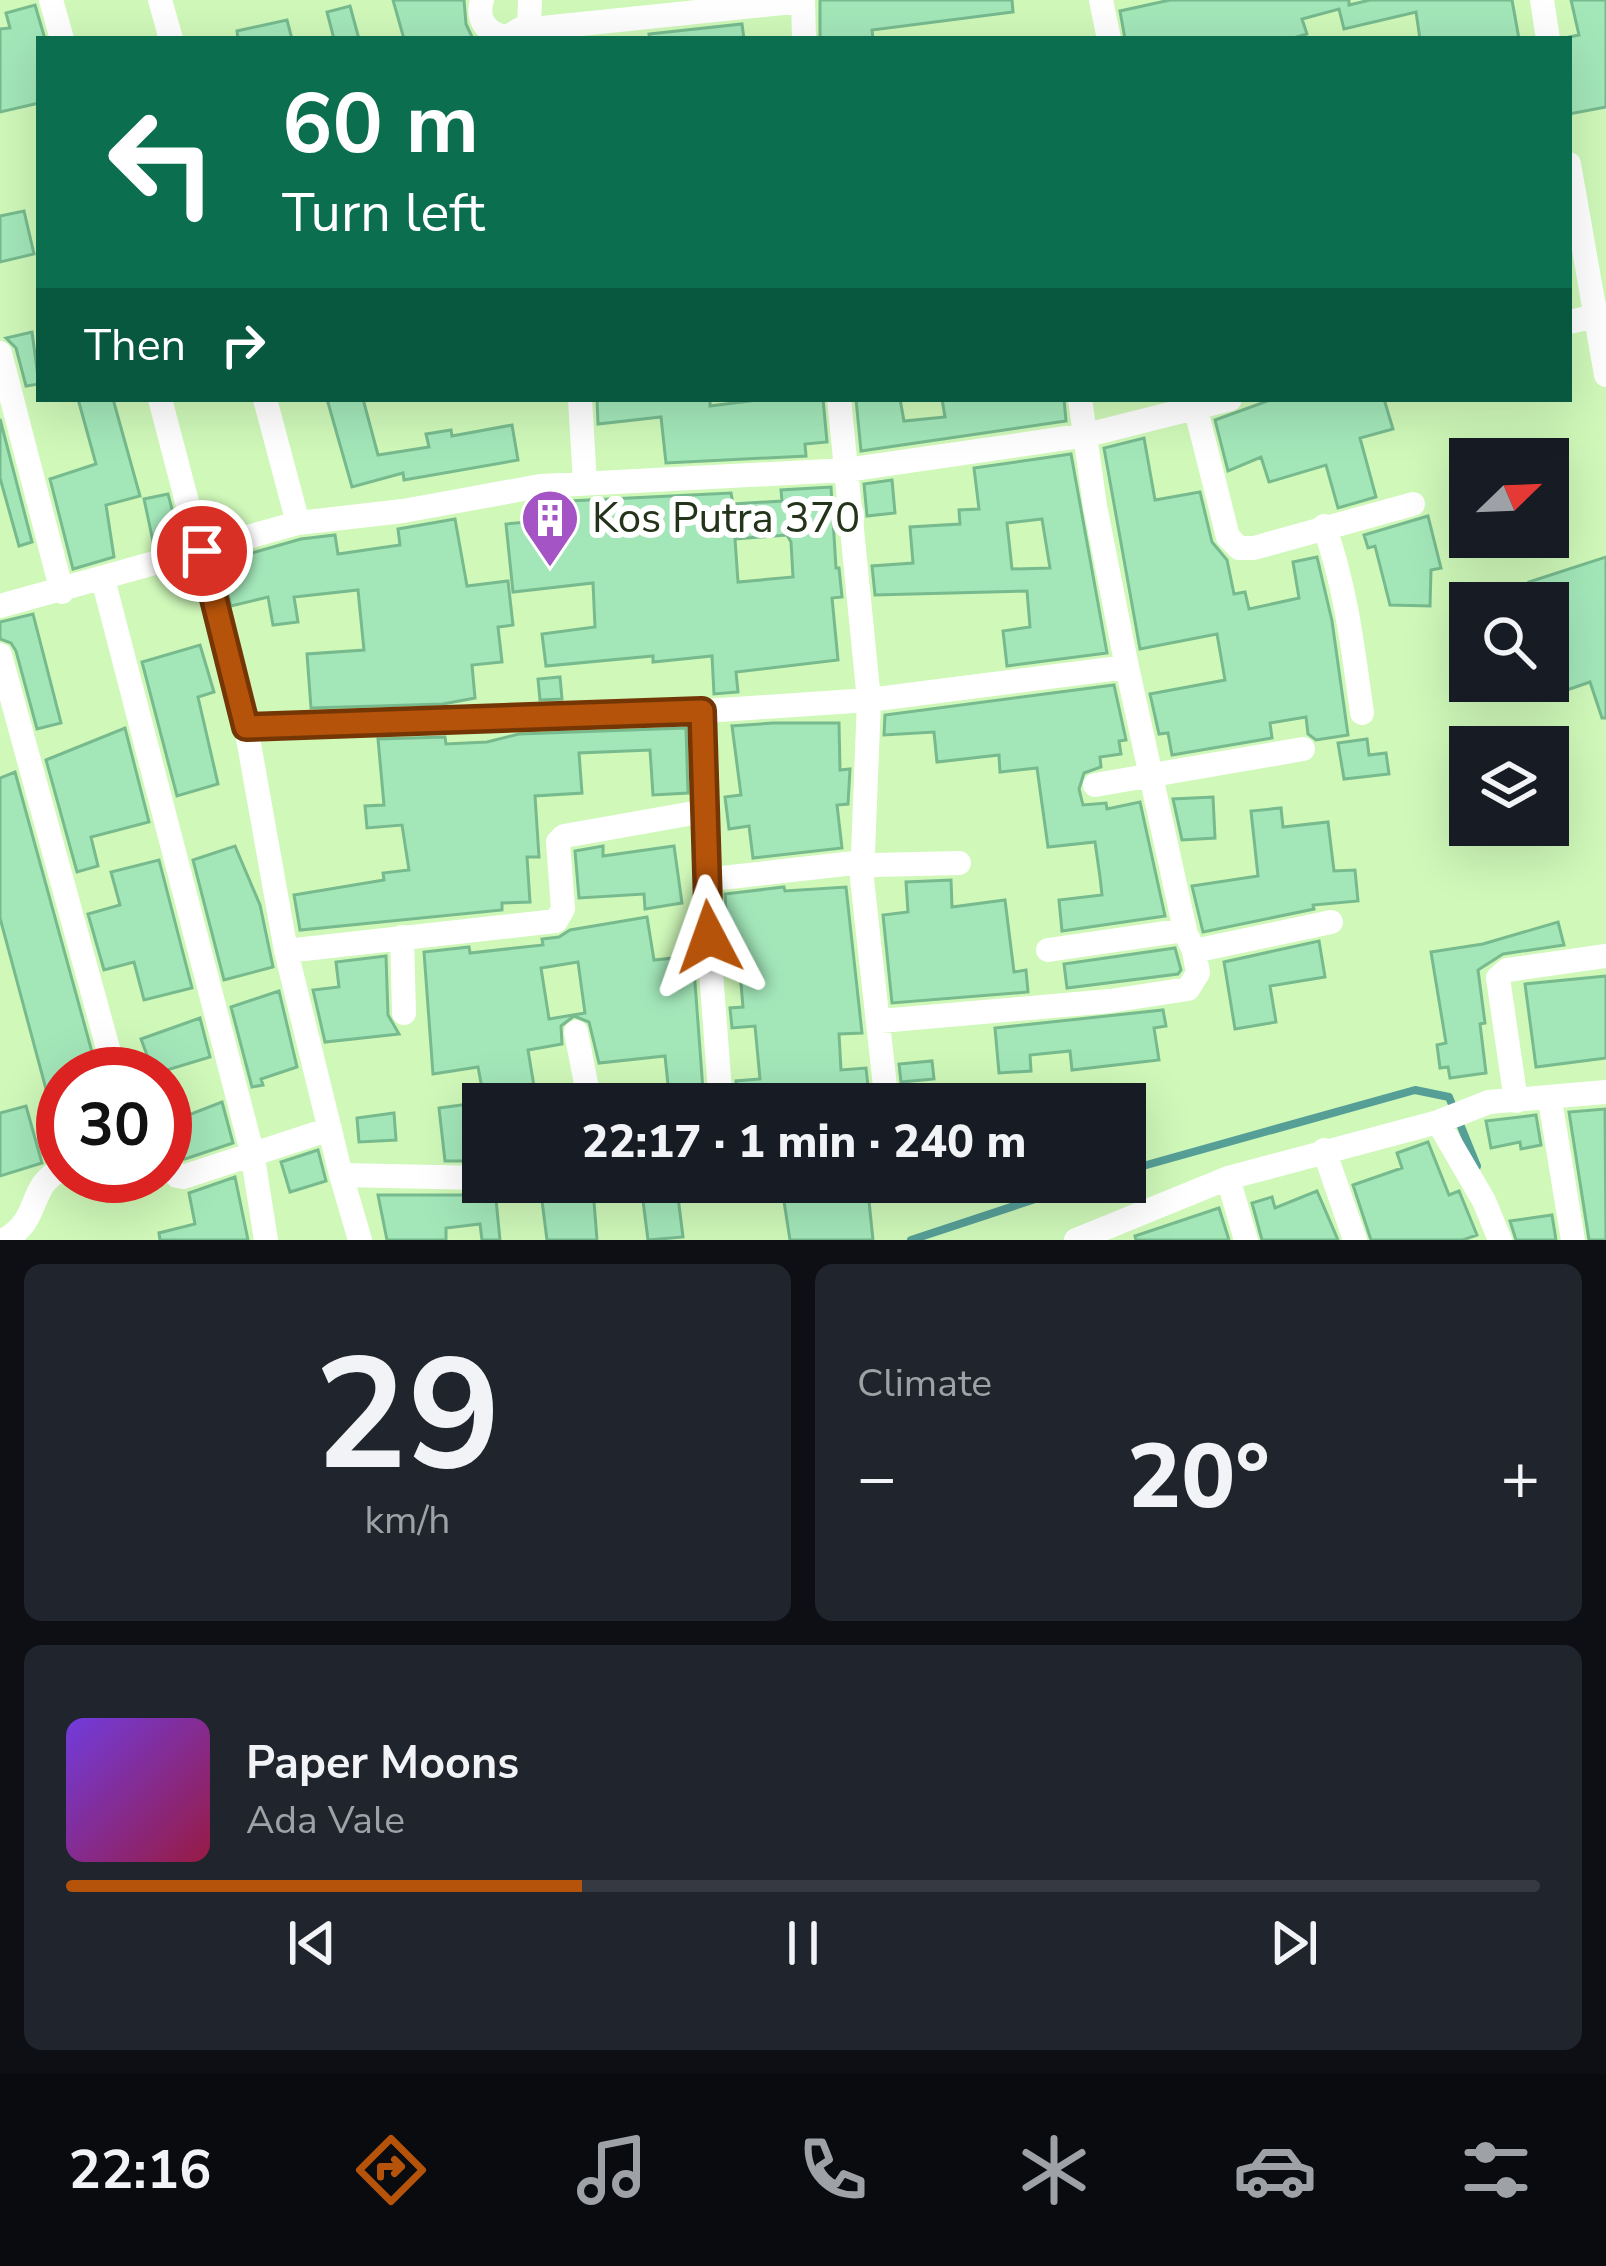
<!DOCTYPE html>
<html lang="en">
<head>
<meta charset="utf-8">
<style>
  :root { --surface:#171b24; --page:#20242c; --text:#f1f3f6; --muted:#9ea1a6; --line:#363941; --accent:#b45309 }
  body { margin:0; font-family:"Nunito Sans",sans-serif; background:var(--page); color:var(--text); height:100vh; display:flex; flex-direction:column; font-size:45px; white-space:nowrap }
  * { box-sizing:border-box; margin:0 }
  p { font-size:39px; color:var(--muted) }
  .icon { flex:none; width:66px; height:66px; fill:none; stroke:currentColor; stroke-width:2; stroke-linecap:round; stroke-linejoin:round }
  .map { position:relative; height:1240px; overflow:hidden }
  .panel { display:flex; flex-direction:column; gap:24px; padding:24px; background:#0d0f14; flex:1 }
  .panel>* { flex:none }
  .hud { position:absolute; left:36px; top:36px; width:1536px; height:366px; border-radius:0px; box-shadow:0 12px 48px #0002; background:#0b6e4f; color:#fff; overflow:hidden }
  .needle { width:78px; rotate:67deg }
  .buttons { position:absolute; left:1449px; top:438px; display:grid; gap:24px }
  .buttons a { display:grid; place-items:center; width:120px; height:120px; border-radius:0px; background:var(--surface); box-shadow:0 12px 48px #0002; font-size:60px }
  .speed { position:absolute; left:36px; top:1047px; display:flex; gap:24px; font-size:60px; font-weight:700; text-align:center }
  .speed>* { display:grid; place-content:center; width:156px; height:156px; border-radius:50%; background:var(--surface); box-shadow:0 12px 48px #0002; line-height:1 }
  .speed .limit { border:18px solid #d22; background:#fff; color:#111 }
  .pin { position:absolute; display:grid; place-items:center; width:102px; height:102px; color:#fff; margin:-51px; border:6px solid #fff; border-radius:50%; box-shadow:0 3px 12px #0007 }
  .me { position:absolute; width:132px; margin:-66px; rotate:356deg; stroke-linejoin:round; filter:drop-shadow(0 0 9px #0008) }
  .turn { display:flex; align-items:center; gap:42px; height:252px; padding:0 48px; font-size:54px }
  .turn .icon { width:156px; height:156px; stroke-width:2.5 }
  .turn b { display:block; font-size:84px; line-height:102px }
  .then { display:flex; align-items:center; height:114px; padding:0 48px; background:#0003; gap:24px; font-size:45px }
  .big { font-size:90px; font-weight:800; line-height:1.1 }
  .panel .card { flex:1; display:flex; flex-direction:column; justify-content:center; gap:18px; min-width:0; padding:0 42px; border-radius:18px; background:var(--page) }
  .panel .dial { align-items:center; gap:0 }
  .dial b { font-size:156px; line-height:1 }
  .song { display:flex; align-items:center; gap:36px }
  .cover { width:144px; height:144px; border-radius:18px; background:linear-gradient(135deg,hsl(260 70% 55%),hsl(340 70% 35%)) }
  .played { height:12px; border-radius:6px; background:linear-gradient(90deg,var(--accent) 35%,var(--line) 35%) }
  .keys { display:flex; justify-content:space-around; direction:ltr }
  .heat { display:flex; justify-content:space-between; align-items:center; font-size:66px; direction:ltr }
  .panel .tiles { flex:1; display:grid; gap:24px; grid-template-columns:1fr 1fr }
  .card:last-child { grid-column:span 2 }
  .trip { position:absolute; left:462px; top:1083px; width:684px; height:120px; border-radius:0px; background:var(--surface); box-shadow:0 12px 48px #0002; font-weight:800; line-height:120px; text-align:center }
  .dock { display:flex; height:192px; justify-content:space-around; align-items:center; background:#090b0e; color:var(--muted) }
  .dock .icon { width:84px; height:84px }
  .dock .active { color:var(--accent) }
  .dock b { font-size:54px; color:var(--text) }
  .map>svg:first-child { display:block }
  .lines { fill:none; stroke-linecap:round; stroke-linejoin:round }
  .stream { stroke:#569f97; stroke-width:8 }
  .building { fill:#a3e7b9; stroke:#77ba8e; stroke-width:3; fill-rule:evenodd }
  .minor { stroke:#fff; stroke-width:24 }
  .route-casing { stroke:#753606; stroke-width:30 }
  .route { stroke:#b45309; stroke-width:21 }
  .labels { text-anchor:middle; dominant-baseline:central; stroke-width:12; stroke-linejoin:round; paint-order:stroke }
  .poi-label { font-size:42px; fill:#24341b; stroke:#fff; text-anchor:start }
</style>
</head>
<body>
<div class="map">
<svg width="1606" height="1240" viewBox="0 0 1606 1240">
  <rect width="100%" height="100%" fill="#cff8b9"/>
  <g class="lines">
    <path class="stream" d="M 1125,1171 L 1415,1090 L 1449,1097 L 1477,1166
      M 911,1240 L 1087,1182"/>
  </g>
  <path class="building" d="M 393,0 L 464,0 L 466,24 L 473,39 L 404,39 Z
    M 820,0 L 1012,0 L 1013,12 L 872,30 L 873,39 L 820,39 Z
    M 1170,0 L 1349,0 L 1349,5 L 1370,0 L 1512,0 L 1519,39 L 1420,39 L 1416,12 L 1344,29 L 1339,9 L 1302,19 L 1307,34 L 1290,39 L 1125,39 L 1120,11 Z
    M 1571,0 L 1606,0 L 1606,107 L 1569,114 L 1569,37 L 1579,35 Z
    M 35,5 L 45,39 L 39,39 L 39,103 L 0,112 L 0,29 L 10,28 L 6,13 Z
    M 350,6 L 359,39 L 334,39 L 327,12 Z
    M 287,20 L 292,39 L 238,39 L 237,31 Z
    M 742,24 L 744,39 L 650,39 L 649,34 Z
    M 24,211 L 34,254 L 0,262 L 0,216 Z
    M 32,332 L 39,384 L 26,386 L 16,348 L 6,338 Z
    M 78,399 L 113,399 L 140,496 L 106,505 L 114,557 L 73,569 L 50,479 L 96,464 Z
    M 327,399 L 363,399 L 378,455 L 429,447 L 426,434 L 451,430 L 452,436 L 512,425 L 518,460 L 404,480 L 403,473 L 352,487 Z
    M 597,399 L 710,399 L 710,406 L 765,399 L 823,399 L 827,442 L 805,444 L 806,456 L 666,463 L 661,417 L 598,424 Z
    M 856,399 L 900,399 L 904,421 L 945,417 L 942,399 L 1064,399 L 1066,421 L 861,451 Z
    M 1273,399 L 1384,399 L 1393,429 L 1360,438 L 1376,497 L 1338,508 L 1326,465 L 1269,482 L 1261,457 L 1228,471 L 1215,420 Z
    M 0,419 L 32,542 L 19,546 L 0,478 Z
    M 1144,438 L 1155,500 L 1200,492 L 1212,542 L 1227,560 L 1234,594 L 1245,592 L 1249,609 L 1299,598 L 1293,562 L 1317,557 L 1332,621 L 1348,735 L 1316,740 L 1308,734 L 1306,717 L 1270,723 L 1272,738 L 1172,755 L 1168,733 L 1159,734 L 1150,694 L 1225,680 L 1217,634 L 1140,649 L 1104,448 Z
    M 1071,454 L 1107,653 L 1007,666 L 1003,631 L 1030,627 L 1027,591 L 875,595 L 872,566 L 913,563 L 910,527 L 960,524 L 959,510 L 979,509 L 974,468 ZM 1042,519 L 1050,568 L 1012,569 L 1007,523 Z
    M 892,480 L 895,513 L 867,516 L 864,484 Z
    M 831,487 L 836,568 L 839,568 L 842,597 L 832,598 L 838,660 L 736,672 L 738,692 L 714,694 L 712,656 L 653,662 L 653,656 L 546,666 L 542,634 L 595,627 L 593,583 L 513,592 L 506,524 L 551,520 L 549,502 L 731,493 L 733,504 L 782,501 L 781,490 ZM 787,535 L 791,542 L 793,577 L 738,582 L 735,539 Z
    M 168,494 L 180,539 L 154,546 L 144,499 Z
    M 1428,516 L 1441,568 L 1431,570 L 1430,606 L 1390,605 L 1375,546 L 1368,548 L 1364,535 Z
    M 455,519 L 467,586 L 508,581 L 513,625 L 498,627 L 502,662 L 472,665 L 475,698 L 443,704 L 311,708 L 307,654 L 364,650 L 358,590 L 294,597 L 298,622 L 273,625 L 268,597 L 231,606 L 220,562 L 301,539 L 335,535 L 338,554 L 400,545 L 398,529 Z
    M 1606,557 L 1606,718 L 1602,718 L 1590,682 L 1564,691 L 1548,640 L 1548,603 L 1536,603 L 1529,582 Z
    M 33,614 L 61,723 L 37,729 L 16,651 L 11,643 L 0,639 L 0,622 Z
    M 200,645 L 214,692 L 198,697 L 218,784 L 177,796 L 142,662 Z
    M 560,677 L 562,699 L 540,700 L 538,679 Z
    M 1114,685 L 1126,740 L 1119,741 L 1121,754 L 1100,757 L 1101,767 L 1084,773 L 1079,789 L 1083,805 L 1106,803 L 1107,809 L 1140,802 L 1165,916 L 1062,931 L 1059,900 L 1102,895 L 1100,877 L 1095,842 L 1048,847 L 1037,768 L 1000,772 L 999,755 L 937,762 L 934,732 L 884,735 L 885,715 Z
    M 773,723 L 839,723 L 840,770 L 850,769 L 848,804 L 837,805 L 842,848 L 753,858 L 749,826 L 729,829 L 725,797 L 741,795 L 732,726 Z
    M 125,728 L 149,822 L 91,837 L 98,866 L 77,872 L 46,760 Z
    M 686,728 L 688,793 L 653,795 L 650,750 L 579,753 L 582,793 L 535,796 L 539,857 L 527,857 L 530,902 L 502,903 L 502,910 L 300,930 L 294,895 L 384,880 L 383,873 L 409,870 L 402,825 L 367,828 L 365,806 L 384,805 L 378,739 L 445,737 L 446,744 L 487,742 L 519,734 Z
    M 1367,739 L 1369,755 L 1386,753 L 1389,774 L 1344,779 L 1338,743 Z
    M 15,772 L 98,1074 L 63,1074 L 63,1129 L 57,1130 L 0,918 L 0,778 Z
    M 1213,797 L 1215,838 L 1182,840 L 1173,799 Z
    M 1281,808 L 1283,827 L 1328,822 L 1334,871 L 1355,870 L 1358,901 L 1313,905 L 1314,909 L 1203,932 L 1192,886 L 1258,876 L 1251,811 Z
    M 235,846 L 260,905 L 273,967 L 224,980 L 193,860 Z
    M 603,846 L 603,856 L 674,846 L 682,903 L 645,909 L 644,894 L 579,898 L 575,851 Z
    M 159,860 L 192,988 L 144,1000 L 134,962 L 104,970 L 88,914 L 120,905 L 111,872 Z
    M 951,880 L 952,907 L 1005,900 L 1014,972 L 1026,970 L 1028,992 L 892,1003 L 883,915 L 908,912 L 906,882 Z
    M 784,887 L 785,891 L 846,887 L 862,1033 L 839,1034 L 841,1070 L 866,1068 L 870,1104 L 737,1104 L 736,1081 L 760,1079 L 755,1026 L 732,1028 L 730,1008 L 743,1007 L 739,960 L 729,961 L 725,894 Z
    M 647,917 L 654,960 L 693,956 L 703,1090 L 669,1094 L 665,1056 L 599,1063 L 589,1022 L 574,1016 L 561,1026 L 562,1044 L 528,1050 L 537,1104 L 485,1104 L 478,1067 L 433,1074 L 424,952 L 469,947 L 470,953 L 543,945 L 542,939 L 559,937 L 570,930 ZM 578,962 L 585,1013 L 549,1019 L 541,968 Z
    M 1558,922 L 1564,945 L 1503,954 L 1478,970 L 1485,1023 L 1480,1024 L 1486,1073 L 1450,1078 L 1448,1067 L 1440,1068 L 1437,1045 L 1446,1043 L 1431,952 L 1483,944 Z
    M 1319,941 L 1325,977 L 1270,986 L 1276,1022 L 1235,1029 L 1224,962 Z
    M 1175,948 L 1181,970 L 1178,974 L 1067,988 L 1064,964 Z
    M 386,956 L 388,1015 L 399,1034 L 325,1042 L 313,990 L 339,987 L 336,962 Z
    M 1606,976 L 1606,1058 L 1536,1067 L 1525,984 Z
    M 279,991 L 297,1067 L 261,1079 L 263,1085 L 252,1087 L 231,1007 Z
    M 1163,1010 L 1166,1026 L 1154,1028 L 1159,1060 L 1072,1070 L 1070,1051 L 1030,1055 L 1031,1071 L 999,1073 L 995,1028 Z
    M 200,1018 L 210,1057 L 154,1074 L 141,1039 Z
    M 932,1061 L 934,1079 L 901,1082 L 899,1064 Z
    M 222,1102 L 233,1143 L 185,1159 L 167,1143 L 165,1124 Z
    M 469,1104 L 476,1161 L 445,1161 L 439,1108 Z
    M 26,1106 L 42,1163 L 0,1176 L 0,1113 Z
    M 1605,1109 L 1606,1240 L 1589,1240 L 1569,1112 Z
    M 394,1113 L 396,1140 L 359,1142 L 357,1118 Z
    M 1536,1115 L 1541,1145 L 1521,1149 L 1520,1142 L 1491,1148 L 1486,1121 Z
    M 1428,1142 L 1449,1195 L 1459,1191 L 1477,1235 L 1463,1240 L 1371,1240 L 1353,1185 L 1402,1168 L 1397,1153 Z
    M 318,1150 L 326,1181 L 290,1192 L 281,1162 Z
    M 235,1177 L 248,1240 L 160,1240 L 159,1233 L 195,1224 L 189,1193 Z
    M 781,1182 L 867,1182 L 873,1240 L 790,1240 Z
    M 495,1189 L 500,1240 L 482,1240 L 480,1224 L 446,1228 L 446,1240 L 387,1240 L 378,1195 L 483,1195 Z
    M 593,1189 L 597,1240 L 547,1240 L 541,1193 Z
    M 677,1189 L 683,1237 L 648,1240 L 642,1193 Z
    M 1317,1191 L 1338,1240 L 1262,1240 L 1252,1203 L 1272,1197 L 1275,1208 Z
    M 1219,1208 L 1229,1240 L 1136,1240 L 1135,1236 Z
    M 1552,1215 L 1556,1240 L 1516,1240 L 1510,1221 Z"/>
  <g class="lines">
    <path class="minor" d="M 51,0 L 62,39
      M 160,0 L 171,39
      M 482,0 C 476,20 487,34 507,37 L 529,24 L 530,0
      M 803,0 L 804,39
      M 1101,0 L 1109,39
      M 1542,0 L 1548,39
      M 523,30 L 803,1
      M 1569,164 L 1606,375
      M 1569,322 L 1606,314
      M 0,353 L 62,592
      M 160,399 L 246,727 L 286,951 L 341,1175 L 483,1178
      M 265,399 L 298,523
      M 580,399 L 585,483
      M 839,399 L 869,700 L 862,879 L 887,1104
      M 1195,406 L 1228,537 L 1239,548 L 1254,548 L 1413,504
      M 1324,526 C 1346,587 1353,649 1362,713
      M 103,579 L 252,1152 L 266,1240
      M 0,606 L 298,523 L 403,511 L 540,486 L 846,470 L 1087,435 L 1230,399
      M 0,655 L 115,1074
      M 246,727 L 705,711 L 869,700 L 1127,667
      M 1095,785 L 1303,749
      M 705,811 L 704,880 L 721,1104
      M 704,880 L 863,862 L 874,865 L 959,863
      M 402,937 L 404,1013
      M 1188,938 L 1194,951 L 1331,922
      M 1048,950 L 1185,930 L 1127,667 L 1095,506 L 1080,399
      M 286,951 L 556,921 L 563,909 L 558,842 L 564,836 L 705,811 L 702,711
      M 880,1021 L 1110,1001 L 1188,989 L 1198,973 L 1194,951
      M 576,1032 L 590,1104
      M 1550,1100 L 1573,1240
      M 1516,1101 L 1498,978 L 1507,970 L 1606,956
      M 1438,1122 L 1484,1201 L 1500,1240
      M 1324,1150 L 1355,1240
      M 165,1159 L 177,1176 L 183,1177 L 330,1129
      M 341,1175 L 360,1240
      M 1228,1178 L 1246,1240
      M 4,1240 C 43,1219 26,1185 63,1169
      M 1076,1240 L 1228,1178 L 1438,1122 L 1489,1102 L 1606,1092"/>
  </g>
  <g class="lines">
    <g class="route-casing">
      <path id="route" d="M 202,551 L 246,727 L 702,711 L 709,937"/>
    </g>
    <use href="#route" class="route"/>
  </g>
  <defs>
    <g id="building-pin" transform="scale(3)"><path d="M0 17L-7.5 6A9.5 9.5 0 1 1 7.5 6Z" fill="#a454c5" stroke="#fff"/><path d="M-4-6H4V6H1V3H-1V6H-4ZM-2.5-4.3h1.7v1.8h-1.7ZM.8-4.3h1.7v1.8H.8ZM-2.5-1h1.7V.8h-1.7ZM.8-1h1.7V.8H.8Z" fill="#fff"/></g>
  </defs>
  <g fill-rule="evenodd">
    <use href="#building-pin" x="550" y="518"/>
  </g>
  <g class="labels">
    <g class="poi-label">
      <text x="592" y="518">Kos Putra 370</text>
    </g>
  </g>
</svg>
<div class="buttons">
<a><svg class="needle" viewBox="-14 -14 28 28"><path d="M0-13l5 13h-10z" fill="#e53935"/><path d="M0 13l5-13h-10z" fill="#9ea1a6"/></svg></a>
<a><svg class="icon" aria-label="search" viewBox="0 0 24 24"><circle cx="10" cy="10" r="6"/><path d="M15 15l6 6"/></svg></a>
<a><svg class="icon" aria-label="layers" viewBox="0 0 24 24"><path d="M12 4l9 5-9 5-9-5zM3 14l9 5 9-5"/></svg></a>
</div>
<div class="speed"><div class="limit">30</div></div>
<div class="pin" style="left:202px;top:551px;background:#d93025"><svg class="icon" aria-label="arrive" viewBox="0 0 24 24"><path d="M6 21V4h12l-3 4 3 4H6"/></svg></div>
<svg class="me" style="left:709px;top:937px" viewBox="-20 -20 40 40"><path d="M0-17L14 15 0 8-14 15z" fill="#b45309" stroke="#fff" stroke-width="4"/></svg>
<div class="trip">22:17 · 1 min · 240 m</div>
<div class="hud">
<div class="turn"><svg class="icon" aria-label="left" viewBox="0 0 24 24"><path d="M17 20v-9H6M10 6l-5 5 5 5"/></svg><div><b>60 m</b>Turn left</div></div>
<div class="then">Then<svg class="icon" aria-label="right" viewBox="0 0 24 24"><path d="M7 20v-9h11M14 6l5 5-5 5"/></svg></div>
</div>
</div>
<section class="panel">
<div class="tiles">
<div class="card dial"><b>29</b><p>km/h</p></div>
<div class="card"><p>Climate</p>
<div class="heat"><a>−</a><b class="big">20°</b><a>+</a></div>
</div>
<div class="card">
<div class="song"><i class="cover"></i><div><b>Paper Moons</b><p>Ada Vale</p></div></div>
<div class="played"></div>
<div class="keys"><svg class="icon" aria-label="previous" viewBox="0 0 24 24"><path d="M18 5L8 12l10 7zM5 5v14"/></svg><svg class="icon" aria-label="pause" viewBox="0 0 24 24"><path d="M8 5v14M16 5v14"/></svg><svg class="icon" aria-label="next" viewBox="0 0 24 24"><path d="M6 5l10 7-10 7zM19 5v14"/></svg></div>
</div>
</div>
</section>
<nav class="dock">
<b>22:16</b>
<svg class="icon active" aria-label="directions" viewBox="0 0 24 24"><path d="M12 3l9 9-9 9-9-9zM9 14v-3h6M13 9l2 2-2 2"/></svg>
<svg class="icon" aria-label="music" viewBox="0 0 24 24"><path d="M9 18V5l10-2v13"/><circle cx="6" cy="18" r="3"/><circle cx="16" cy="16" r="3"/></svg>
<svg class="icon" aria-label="phone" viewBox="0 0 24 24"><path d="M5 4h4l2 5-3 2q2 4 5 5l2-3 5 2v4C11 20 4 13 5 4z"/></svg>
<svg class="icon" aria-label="climate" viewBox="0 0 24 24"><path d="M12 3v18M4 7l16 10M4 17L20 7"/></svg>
<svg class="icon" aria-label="car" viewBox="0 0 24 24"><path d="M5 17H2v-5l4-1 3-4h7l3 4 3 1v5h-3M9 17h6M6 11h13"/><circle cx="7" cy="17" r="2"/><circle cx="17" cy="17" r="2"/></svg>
<svg class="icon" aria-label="filters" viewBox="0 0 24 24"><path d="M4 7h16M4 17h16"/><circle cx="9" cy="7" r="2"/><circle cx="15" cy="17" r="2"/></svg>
</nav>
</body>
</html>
